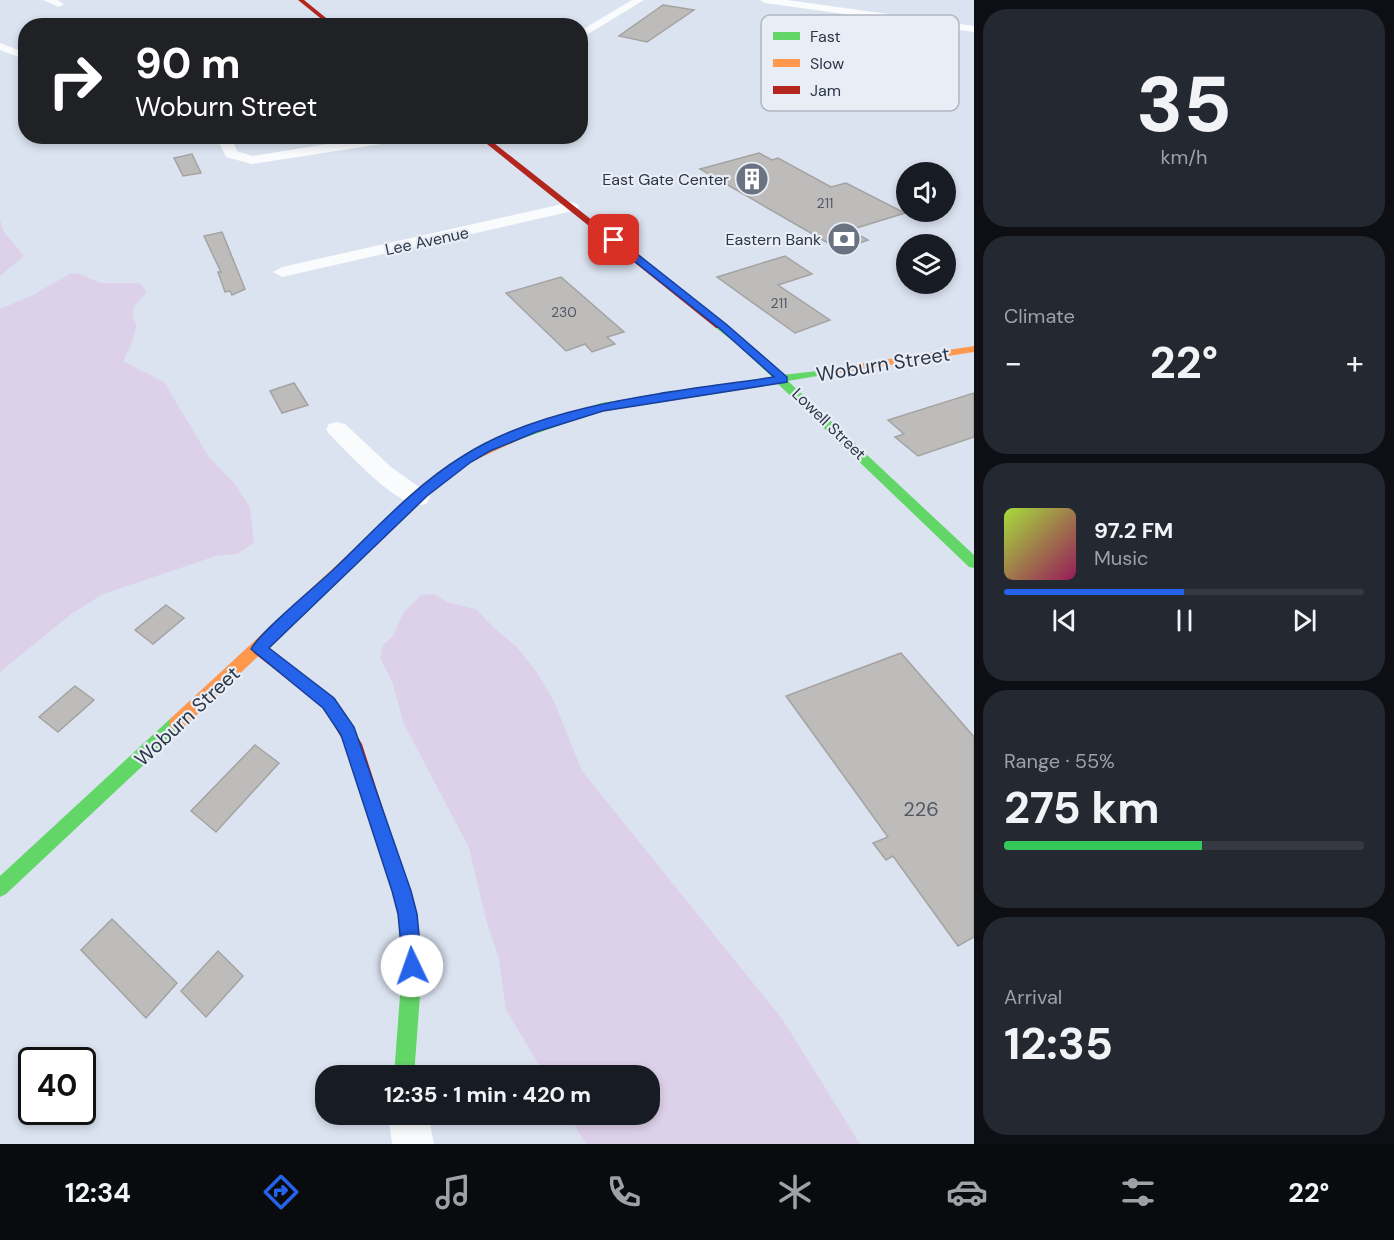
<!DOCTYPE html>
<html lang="en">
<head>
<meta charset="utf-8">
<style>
  :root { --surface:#171b24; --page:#242831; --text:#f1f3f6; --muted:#9ea1a6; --line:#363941; --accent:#2563eb }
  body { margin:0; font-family:"DM Sans",sans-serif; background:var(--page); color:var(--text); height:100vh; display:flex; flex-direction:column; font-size:22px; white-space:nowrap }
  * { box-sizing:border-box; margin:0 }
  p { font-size:20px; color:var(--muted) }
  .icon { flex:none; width:33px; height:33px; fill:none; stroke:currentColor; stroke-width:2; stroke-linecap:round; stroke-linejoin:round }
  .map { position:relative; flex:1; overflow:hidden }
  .panel { display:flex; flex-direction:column; gap:9px; padding:9px; background:#0d0f14; width:420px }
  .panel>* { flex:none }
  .guide { position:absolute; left:18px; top:18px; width:570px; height:126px; border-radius:24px; box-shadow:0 3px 9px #0003; background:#202124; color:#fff; overflow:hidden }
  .buttons { position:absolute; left:896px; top:162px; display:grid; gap:12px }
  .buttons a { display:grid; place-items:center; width:60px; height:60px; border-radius:50%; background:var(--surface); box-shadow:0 3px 9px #0003; font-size:30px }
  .speed { position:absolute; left:18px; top:1047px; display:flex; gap:12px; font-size:30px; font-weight:700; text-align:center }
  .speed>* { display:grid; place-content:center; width:78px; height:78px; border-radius:50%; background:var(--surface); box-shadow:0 3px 9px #0003; line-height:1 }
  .speed .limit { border:3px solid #111; border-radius:9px; background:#fff; color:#111 }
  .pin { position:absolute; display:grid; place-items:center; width:51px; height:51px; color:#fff; margin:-26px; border-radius:12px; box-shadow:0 3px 9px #0006 }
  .me { position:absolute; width:66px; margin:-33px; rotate:357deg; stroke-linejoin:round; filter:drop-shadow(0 0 4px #0008) }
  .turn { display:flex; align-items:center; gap:21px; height:126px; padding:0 18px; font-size:27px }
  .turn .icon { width:78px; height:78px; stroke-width:2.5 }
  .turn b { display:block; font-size:42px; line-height:51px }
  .big { font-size:45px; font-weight:700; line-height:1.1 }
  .panel .card { flex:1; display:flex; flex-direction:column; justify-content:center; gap:9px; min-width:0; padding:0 21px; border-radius:24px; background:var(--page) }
  .panel .dial { align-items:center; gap:0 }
  .dial b { font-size:78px; line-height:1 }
  .song { display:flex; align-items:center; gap:18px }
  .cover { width:72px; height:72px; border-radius:9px; background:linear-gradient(135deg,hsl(80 70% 55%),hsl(330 70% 35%)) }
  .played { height:6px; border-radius:3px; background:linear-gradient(90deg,var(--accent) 50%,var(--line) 50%) }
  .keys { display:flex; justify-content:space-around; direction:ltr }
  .heat { display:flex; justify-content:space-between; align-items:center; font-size:33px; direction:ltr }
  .charge { height:9px; border-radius:4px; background:linear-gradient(90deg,#34c759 55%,var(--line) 0) }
  .trip { position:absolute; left:315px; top:1065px; width:345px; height:60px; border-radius:24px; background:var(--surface); box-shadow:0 3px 9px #0003; font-weight:700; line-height:60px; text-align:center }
  .dock { display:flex; height:96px; justify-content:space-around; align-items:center; background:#090b0e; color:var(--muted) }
  .dock .icon { width:42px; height:42px }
  .dock .on { color:var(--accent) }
  .dock b { font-size:27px; color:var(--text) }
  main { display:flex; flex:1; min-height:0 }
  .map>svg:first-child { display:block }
  .green { fill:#ddd1ea }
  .building { fill:#bebcbb; stroke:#a4a3a1; stroke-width:1.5 }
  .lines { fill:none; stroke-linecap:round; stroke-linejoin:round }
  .street { fill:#fafbfd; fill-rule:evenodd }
  .fast { fill:#63d668; fill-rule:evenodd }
  .slow { fill:#ff974d; fill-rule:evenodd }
  .jam { fill:#b3261e; fill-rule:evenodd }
  .route { fill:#2563eb; stroke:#184099; stroke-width:1.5 }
  .labels { text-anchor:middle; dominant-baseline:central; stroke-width:4.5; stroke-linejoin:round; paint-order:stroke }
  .far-number-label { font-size:14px; fill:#505864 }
  .far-poi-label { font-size:16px; fill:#2c3647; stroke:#e8edf6; text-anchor:end }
  .far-street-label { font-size:16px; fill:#2c3647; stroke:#e8edf6 }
  .street-label { font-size:20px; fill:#2c3647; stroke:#e8edf6 }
  .near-number-label { font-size:20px; fill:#505864 }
  .key { fill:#e8edf6; stroke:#b0b6c2; stroke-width:1.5 }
  .key-label { font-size:16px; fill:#2c3647 }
</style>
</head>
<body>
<main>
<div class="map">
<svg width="974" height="1144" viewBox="0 0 974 1144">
  <rect width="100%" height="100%" fill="#dbe3f1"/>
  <path class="green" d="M 0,220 L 4,232 L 24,256 L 0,276 Z
    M 71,273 L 80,274 L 100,283 L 140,283 L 147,292 C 141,299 131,306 133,317 C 134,320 136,322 136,326 C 135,337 129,351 123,361 L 164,382 L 209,457 L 234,483 L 250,507 L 254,543 L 237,554 L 216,556 L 103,594 L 70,615 L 0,672 L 0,309 L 33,295 Z
    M 434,594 L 447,602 L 476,609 L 494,628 L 517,647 L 536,671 L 554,701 L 582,771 L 783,1020 L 860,1144 L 586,1144 L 568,1115 L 650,1114 L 650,1076 L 545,1075 L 506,1010 L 499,959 L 486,920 L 469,848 L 403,722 L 392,681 L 380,658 L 382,646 L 393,636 L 403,613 L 421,595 Z"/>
  <path class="building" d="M 663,5 L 694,10 L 647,42 L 619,36 Z
    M 759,153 L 772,160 L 778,158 L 831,187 L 846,183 L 905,213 L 850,230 L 868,240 L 843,249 L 835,247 L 700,169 Z
    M 192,154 L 201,173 L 183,176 L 174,158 Z
    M 222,232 L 245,289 L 232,295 L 230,291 L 225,292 L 218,272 L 221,272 L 204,236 Z
    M 785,256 L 812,274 L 778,285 L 830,320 L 795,333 L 717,277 Z
    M 561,277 L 624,332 L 607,337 L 615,344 L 592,352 L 585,344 L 566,351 L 506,293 Z
    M 294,383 L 308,405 L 282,413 L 270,391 Z
    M 974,393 L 974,437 L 918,456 L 895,437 L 904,434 L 888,420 Z
    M 166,605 L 184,618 L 153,644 L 135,630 Z
    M 901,653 L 974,737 L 974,937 L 958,946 L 893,856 L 886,860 L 873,843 L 888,837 L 786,696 Z
    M 75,686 L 94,700 L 58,732 L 39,717 Z
    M 255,745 L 279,763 L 216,832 L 191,811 Z
    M 112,919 L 177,983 L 146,1018 L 81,950 Z
    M 218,951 L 243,976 L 206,1017 L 181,991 Z"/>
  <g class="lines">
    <path class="street" d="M 43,0 L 57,0 L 64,4 L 59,7 Z
      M 632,0 L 644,0 L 580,39 L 580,31 Z
      M 760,0 L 787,0 L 974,26 L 974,32 L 765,3 Z
      M 0,43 L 26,53 L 26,60 L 0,50 Z
      M 216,136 L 230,136 L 237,151 L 252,156 L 377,136 L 413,136 L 407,140 L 252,164 L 226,157 Z
      M 571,202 L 577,204 L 579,207 L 577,210 L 282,277 L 273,272 L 282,267 Z
      M 337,422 L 345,424 L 391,467 L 426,492 L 430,498 L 426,504 C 400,512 348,452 329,434 L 326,429 L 329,424 Z
      M 388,1114 L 428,1114 L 434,1144 L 392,1144 Z"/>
    <path class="fast" d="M 720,323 L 747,342 L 782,375 L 835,369 L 835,373 L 788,381 L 974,555 L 974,568 L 969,567 L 777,383 L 603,410 L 521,439 L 513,439 L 511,436 L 513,433 L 601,403 L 772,377 L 739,346 L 716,328 L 715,326 Z
      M 177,716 L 183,718 L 185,723 L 183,728 L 6,894 L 0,897 L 0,876 L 171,718 Z
      M 411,972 L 418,975 L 421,982 L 414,1076 L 394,1076 L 401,982 L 404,975 Z"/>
    <path class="slow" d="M 974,346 L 974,352 L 831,374 L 826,371 L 831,368 Z
      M 517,432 L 521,433 L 523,436 L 521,439 L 471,462 L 427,495 L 183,728 L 177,730 L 171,728 L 169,723 L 171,718 L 419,489 L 463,456 Z"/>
    <path class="jam" d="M 298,0 L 304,0 L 336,26 L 330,26 Z
      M 477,136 L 485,136 L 724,324 L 724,328 L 716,328 Z
      M 259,643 L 334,698 L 362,744 L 417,914 L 421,982 L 418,989 L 411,992 L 404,989 L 401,982 L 399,914 L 349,751 L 324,708 L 254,653 L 252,649 L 254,645 Z"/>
  </g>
  <path class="route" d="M 610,238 L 617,238 L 726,324 L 787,377 L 787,382 L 603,411 L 536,432 L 490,451 L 471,462 L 427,496 L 269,648 L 334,698 L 354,727 L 411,891 L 417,914 L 422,966 L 419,973 L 412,976 L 405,973 L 403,966 L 398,914 L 392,891 L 341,735 L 323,708 L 251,649 C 260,632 316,586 333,570 C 374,531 414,486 463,456 C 547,402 676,392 774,377 L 719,328 L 610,242 Z"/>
  <defs>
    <g id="building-disc" transform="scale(1.725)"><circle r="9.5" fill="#697382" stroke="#e8edf6"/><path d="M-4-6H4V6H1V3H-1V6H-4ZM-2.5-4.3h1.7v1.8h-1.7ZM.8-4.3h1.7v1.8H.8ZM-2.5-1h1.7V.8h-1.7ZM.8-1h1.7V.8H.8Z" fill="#fff"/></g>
    <g id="bank-disc" transform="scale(1.725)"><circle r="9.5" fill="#697382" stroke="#e8edf6"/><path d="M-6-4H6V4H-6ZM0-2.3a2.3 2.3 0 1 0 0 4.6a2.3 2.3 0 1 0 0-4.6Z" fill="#fff"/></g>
  </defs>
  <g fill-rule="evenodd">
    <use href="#building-disc" x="752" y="179"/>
    <use href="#bank-disc" x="844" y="239"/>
  </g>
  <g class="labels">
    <g class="far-number-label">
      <text x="825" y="203">211</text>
      <text x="779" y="303">211</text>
      <text x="564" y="312">230</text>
    </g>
    <g class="far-poi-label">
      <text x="729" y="179">East Gate Center</text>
      <text x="821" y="239">Eastern Bank</text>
    </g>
    <g class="far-street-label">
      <text transform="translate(427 241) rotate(-12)">Lee Avenue</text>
      <text transform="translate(829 424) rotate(44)">Lowell Street</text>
    </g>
    <g class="street-label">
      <text transform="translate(883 364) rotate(-9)">Woburn Street</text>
      <text transform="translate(187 716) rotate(-43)">Woburn Street</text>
    </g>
    <g class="near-number-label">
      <text x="921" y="809">226</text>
    </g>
  </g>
  <rect x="761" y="15" width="198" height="96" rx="9" class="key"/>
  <rect x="773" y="32" width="27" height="8" fill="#63d668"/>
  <rect x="773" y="59" width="27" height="8" fill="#ff974d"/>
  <rect x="773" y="86" width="27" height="8" fill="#b3261e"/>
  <g class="key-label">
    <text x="810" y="42">Fast</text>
    <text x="810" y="69">Slow</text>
    <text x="810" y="96">Jam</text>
  </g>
</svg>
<div class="buttons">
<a><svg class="icon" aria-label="sound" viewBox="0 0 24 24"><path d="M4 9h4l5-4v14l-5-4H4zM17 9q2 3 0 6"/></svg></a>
<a><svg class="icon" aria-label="layers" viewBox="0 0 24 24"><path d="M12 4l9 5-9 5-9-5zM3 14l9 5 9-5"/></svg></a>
</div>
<div class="speed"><div class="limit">40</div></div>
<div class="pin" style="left:614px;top:240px;background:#d93025"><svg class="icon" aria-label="arrive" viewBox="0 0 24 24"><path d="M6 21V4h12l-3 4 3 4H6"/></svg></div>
<svg class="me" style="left:412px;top:966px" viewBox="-20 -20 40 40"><circle r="19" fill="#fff"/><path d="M0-13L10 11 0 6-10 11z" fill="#2563eb"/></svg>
<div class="trip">12:35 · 1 min · 420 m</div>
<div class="guide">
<div class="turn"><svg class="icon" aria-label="right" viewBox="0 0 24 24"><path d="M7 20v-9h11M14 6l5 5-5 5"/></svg><div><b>90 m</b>Woburn Street</div></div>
</div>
</div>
<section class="panel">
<div class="card dial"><b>35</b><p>km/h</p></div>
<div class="card"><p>Climate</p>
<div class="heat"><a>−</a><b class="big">22°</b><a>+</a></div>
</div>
<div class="card">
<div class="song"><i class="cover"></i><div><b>97.2 FM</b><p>Music</p></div></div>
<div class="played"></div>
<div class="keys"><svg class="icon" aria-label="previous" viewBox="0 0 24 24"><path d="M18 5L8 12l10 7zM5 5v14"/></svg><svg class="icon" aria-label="pause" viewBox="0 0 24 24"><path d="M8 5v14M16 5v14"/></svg><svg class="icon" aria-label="next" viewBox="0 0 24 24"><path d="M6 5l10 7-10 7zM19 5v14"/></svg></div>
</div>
<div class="card"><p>Range · 55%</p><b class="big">275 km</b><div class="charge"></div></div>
<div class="card"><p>Arrival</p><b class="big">12:35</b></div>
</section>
</main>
<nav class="dock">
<b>12:34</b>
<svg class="icon on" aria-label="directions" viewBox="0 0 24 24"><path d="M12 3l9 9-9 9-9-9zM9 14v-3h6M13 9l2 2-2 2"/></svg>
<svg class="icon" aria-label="music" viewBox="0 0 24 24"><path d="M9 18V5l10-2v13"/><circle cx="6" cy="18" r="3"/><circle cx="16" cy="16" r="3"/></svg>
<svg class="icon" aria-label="phone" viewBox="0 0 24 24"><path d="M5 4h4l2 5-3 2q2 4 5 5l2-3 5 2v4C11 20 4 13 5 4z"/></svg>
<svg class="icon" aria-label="climate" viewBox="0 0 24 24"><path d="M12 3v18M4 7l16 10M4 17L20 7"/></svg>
<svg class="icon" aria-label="car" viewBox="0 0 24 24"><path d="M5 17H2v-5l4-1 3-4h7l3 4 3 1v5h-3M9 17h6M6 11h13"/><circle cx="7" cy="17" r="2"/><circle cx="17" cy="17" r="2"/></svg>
<svg class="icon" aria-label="filters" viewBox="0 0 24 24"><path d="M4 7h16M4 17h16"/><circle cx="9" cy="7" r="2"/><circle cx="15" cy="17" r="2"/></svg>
<b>22°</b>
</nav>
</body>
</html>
